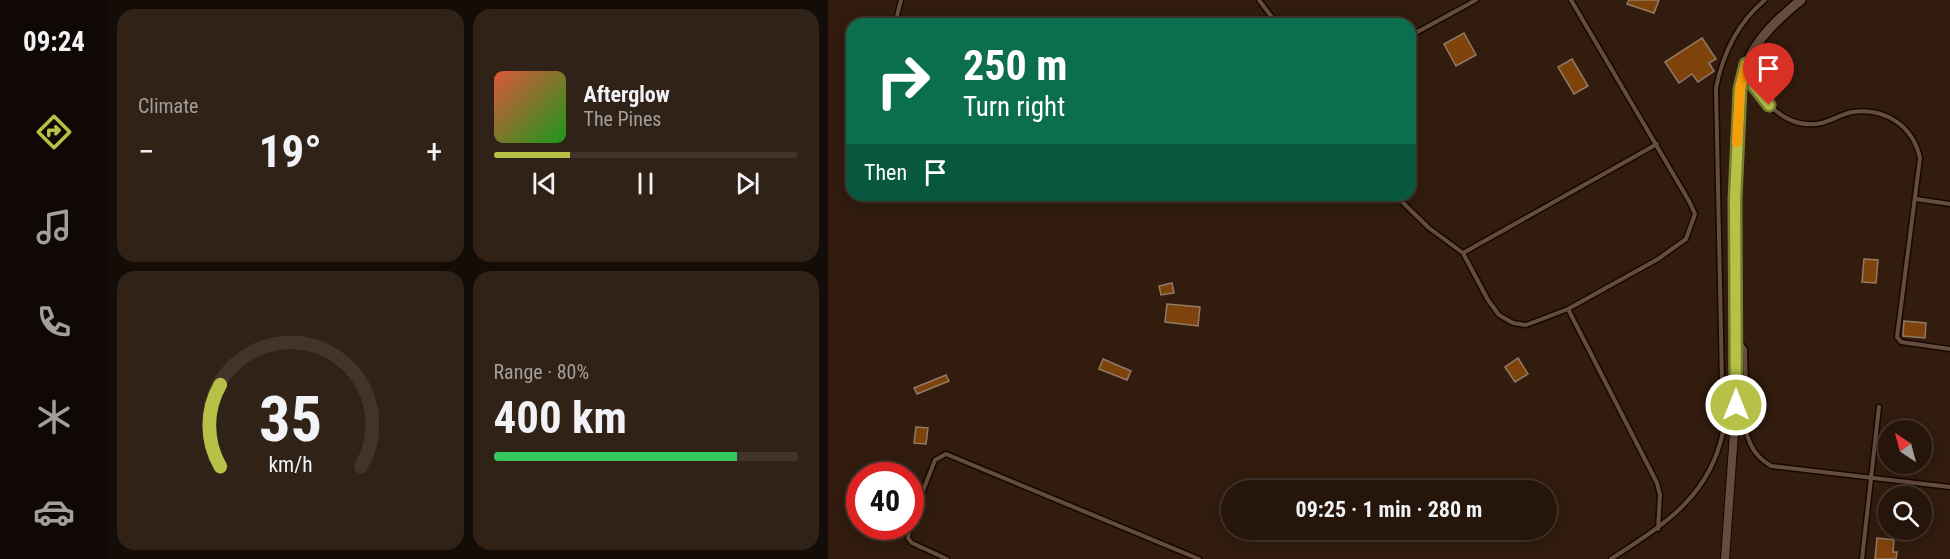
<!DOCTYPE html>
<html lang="en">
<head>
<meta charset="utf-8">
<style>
  :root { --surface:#25150a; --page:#312218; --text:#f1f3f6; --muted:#a39f9c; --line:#42342b; --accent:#b7c147 }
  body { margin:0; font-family:"Roboto Condensed",sans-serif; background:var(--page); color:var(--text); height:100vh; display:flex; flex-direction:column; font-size:22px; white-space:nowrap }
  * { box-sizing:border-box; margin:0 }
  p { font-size:20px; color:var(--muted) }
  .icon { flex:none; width:33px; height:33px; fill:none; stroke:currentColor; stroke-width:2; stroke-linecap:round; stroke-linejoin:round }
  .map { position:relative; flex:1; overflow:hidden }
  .details { display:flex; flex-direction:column; gap:9px; padding:9px; background:#140c06; width:720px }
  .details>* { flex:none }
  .top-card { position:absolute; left:18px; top:18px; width:570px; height:183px; border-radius:18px; box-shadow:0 3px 15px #0003,0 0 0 2px var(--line); background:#0b6e4f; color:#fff; overflow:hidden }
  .needle { width:39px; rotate:324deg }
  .tools { position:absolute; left:1050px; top:420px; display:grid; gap:12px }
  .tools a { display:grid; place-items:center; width:54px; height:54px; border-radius:50%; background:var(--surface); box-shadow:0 3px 15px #0003,0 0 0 2px var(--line); font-size:30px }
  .speed { position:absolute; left:18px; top:462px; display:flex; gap:12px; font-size:30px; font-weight:700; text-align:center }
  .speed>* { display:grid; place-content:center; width:78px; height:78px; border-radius:50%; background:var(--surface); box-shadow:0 3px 15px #0003,0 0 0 2px var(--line); line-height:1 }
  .speed .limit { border:9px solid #d22; background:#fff; color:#111 }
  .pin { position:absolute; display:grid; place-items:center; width:51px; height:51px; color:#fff; margin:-62px -26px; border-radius:50% 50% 50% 0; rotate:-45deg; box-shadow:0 0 6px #0007 }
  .pin .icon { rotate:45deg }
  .me { position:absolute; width:66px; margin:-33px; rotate:0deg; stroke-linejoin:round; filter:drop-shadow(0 0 4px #0008) }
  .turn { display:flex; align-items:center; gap:21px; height:126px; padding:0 18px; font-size:27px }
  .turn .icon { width:78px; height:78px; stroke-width:2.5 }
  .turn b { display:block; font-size:42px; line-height:51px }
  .then { display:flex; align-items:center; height:57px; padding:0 18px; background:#0003; gap:12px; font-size:22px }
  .big { font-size:45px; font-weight:700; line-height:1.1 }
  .details .tile { flex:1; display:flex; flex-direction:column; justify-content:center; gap:9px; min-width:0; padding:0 21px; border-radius:18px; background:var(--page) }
  .details .dial { align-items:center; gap:0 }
  .dial svg { height:156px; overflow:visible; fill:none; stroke:var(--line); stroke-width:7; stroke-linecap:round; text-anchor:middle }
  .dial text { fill:var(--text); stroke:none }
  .song { display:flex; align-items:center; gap:18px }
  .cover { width:72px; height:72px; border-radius:9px; background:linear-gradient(135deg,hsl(10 70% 55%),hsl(120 70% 35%)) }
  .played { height:6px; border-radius:3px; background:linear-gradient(90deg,var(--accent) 25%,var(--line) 25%) }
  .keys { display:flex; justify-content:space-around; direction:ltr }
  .heat { display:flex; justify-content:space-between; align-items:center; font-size:33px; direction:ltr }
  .charge { height:9px; border-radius:4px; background:linear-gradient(90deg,#34c759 80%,var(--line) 0) }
  .details .tiles { flex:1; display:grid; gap:9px; grid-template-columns:repeat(2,1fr) }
  .trip { position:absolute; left:393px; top:480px; width:336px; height:60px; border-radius:30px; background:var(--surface); box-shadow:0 3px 15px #0003,0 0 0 2px var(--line); font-weight:700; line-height:60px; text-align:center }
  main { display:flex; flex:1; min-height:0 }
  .dock { display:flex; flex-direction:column; width:108px; justify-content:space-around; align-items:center; background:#0f0804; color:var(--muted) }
  .dock .icon { width:42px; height:42px }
  .dock .selected { color:var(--accent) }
  .dock b { font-size:27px; color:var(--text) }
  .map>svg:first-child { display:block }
  .building { fill:#7e430b; stroke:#937967; stroke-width:1.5 }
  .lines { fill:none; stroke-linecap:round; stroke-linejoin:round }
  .service-casing { stroke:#180600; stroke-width:7 }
  .minor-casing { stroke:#180600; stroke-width:10 }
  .tertiary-casing { stroke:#180600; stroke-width:12 }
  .service { stroke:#654d3d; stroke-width:4 }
  .minor { stroke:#654d3d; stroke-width:8 }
  .tertiary { stroke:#654d3d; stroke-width:9 }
  .route-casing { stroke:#777d2e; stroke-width:15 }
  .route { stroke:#b7c147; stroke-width:10 }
  .slow { stroke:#f59e0b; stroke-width:10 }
</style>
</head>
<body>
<main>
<nav class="dock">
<b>09:24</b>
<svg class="icon selected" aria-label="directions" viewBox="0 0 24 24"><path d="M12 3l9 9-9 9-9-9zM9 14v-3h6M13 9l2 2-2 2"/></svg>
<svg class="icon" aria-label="music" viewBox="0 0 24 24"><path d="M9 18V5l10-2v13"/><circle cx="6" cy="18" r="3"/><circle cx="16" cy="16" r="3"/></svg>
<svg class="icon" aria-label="phone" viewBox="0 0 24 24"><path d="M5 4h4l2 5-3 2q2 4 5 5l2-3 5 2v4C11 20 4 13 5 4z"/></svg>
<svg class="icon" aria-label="climate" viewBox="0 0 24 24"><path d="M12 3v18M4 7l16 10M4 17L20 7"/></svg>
<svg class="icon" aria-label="car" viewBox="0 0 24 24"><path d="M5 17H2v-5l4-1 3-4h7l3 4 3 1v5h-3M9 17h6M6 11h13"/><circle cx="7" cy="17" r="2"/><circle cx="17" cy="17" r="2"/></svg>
</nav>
<section class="details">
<div class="tiles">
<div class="tile"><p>Climate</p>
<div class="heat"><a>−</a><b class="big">19°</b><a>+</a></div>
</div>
<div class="tile">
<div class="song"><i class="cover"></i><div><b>Afterglow</b><p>The Pines</p></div></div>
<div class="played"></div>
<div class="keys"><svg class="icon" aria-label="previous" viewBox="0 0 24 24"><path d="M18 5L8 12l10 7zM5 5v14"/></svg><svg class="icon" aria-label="pause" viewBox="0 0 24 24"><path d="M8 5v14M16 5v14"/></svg><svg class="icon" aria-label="next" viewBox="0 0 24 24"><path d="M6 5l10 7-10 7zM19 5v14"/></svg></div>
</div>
<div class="tile dial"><svg viewBox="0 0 100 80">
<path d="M14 69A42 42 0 1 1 86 69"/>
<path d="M14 69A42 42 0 0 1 14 27" stroke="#b7c147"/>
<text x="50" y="56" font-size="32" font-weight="700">35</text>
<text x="50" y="72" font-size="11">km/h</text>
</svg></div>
<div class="tile"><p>Range · 80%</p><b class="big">400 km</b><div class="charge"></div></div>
</div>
</section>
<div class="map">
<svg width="1122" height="559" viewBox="0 0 1122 559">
  <rect width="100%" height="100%" fill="#311c0e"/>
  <path class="building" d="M 801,0 L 831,0 L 826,13 L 799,4 Z
    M 636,33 L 648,55 L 628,66 L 616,44 Z
    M 874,38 L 888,59 L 881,63 L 886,71 L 870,82 L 864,74 L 851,83 L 837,62 Z
    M 744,59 L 760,86 L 746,94 L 730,67 Z
    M 1036,259 L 1050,260 L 1048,283 L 1034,282 Z
    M 344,283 L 346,293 L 333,295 L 331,286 Z
    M 339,304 L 372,307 L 370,326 L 337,322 Z
    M 1076,321 L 1098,323 L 1097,338 L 1075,336 Z
    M 690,358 L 700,374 L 687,382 L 677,367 Z
    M 275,359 L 303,371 L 299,380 L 271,369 Z
    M 118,375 L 121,381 L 89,394 L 86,388 Z
    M 88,427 L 100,428 L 98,444 L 86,443 Z
    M 1049,538 L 1066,540 L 1065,552 L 1069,552 L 1068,559 L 1047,559 Z"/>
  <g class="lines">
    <g class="service-casing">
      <path id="service" d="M 431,0 L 449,24
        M 67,24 L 73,0
        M 582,36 L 648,0
        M 920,68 C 930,98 956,131 994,123 C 1004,120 1014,114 1024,112 C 1057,107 1085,126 1092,158 L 1069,337 L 1073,342 L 1122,349
        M 567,195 L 601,228 L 635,253 L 660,300 L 671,315 L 685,323 L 698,325 L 740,309 L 830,259 L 858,239 L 867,214 L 861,201 L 743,0
        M 1088,199 L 1122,204
        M 635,253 L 829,144
        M 740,309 L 829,483 L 832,495 L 830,529
        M 909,339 L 917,349 L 919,435 C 924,450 930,458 943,466 L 1122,487
        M 82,524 L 107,460 L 118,454 L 371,559
        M 82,526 L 80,538 L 84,543 L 119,559
        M 783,559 C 835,525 881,498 895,432 L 888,88 C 895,53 909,23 937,0
        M 1034,559 L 1051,407"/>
    </g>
    <g class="minor-casing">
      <path id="minor" d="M 897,559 L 908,405"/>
    </g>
    <g class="tertiary-casing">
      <path id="tertiary" d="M 908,405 C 908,321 905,237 909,153 C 910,123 907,89 919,62 C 931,36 951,18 973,0"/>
    </g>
    <use href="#service" class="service"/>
    <use href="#minor" class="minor"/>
    <use href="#tertiary" class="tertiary"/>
  </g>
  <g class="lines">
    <g class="route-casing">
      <path id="route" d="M 908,405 L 907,199 L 912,89 L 918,64 L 927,87 L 941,105"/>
    </g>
    <use href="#route" class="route"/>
    <path class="slow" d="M 909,142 L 912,89 L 918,65"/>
  </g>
</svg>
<div class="tools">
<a><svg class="needle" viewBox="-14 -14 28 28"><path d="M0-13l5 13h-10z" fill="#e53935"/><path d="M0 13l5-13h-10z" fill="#a39f9c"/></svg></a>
<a><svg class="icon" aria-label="search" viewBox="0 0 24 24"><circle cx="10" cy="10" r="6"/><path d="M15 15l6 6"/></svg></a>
</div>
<div class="speed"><div class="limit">40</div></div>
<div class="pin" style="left:941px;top:105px;background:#d93025"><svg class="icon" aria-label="arrive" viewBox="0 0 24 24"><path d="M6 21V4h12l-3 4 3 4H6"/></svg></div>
<svg class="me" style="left:908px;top:405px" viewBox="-20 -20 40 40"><circle r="17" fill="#b7c147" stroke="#fff" stroke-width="3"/><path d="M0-11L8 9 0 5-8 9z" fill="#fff"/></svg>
<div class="trip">09:25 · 1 min · 280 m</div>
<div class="top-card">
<div class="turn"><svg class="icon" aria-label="right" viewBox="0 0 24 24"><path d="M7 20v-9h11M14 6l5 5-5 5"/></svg><div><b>250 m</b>Turn right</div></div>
<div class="then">Then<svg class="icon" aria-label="arrive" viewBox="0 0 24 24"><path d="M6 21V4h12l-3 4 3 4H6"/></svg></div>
</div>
</div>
</main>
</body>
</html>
